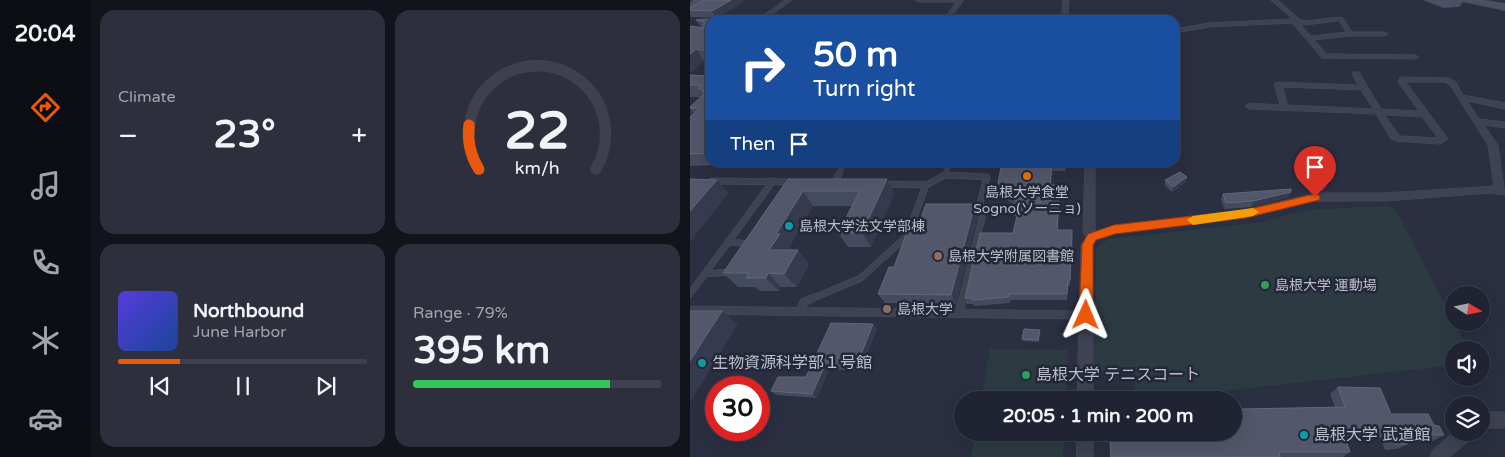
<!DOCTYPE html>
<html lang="en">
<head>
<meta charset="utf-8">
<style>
  :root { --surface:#202331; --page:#2d2f3d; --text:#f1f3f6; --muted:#a2a4ab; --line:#3d404d; --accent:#ea580c }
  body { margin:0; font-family:"Varela Round","Noto Sans JP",sans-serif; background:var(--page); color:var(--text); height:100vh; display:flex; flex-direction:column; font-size:19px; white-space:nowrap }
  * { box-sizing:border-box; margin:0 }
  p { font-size:16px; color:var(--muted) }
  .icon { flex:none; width:28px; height:28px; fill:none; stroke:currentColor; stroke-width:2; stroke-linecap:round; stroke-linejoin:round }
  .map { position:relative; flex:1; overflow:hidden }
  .drawer { display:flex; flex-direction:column; gap:10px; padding:10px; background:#12131b; width:600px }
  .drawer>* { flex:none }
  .top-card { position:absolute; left:15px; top:15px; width:475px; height:152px; border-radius:15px; box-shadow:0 5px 20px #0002,0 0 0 1px var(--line); background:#1a4fa0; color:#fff; overflow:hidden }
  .needle { width:32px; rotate:100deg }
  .fabs { position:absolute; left:755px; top:286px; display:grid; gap:10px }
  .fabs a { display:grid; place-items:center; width:45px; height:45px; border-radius:50%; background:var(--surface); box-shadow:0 5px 20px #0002,0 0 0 1px var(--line); font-size:25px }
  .speed { position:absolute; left:15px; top:376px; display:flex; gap:10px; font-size:25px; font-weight:700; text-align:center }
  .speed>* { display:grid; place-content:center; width:65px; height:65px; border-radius:50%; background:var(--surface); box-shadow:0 5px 20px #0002,0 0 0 1px var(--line); line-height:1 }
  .speed .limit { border:8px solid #d22; background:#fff; color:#111 }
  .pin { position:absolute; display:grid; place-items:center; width:42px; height:42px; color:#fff; margin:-51px -21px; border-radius:50% 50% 50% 0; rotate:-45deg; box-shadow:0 0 5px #0007 }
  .pin .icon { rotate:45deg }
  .me { position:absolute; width:55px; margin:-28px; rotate:1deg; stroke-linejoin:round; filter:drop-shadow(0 0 4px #0008) }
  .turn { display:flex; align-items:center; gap:18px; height:105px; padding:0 25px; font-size:22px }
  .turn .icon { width:65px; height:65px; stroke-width:2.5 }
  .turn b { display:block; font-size:35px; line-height:42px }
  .then { display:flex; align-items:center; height:48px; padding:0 25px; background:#0003; gap:10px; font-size:19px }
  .big { font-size:38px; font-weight:700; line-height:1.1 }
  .drawer .card { flex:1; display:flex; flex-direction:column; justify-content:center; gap:8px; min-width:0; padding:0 18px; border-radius:15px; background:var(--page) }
  .drawer .dial { align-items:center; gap:0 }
  .dial svg { height:130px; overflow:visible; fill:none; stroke:var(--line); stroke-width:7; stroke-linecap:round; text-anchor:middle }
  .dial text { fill:var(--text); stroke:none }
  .song { display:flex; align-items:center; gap:15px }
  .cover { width:60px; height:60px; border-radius:8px; background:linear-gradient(135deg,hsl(250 70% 55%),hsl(220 70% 35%)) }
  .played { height:5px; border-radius:2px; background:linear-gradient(90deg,var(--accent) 25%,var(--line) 25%) }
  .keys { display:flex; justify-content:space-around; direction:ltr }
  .heat { display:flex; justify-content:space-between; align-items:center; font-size:28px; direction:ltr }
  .charge { height:8px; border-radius:4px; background:linear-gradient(90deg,#34c759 79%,var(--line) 0) }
  .drawer .tiles { flex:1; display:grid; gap:10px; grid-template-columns:repeat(2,1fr) }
  .trip { position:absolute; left:264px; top:391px; width:288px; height:50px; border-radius:25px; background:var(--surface); box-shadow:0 5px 20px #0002,0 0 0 1px var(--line); font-weight:700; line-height:50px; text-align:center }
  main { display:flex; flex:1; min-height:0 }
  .dock { display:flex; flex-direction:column; width:90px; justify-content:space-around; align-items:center; background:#0d0e14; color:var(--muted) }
  .dock .icon { width:35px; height:35px }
  .dock .selected { color:var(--accent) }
  .dock b { font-size:22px; color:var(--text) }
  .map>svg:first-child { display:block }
  .green { fill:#2c3b42 }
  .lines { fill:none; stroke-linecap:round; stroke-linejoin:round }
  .lane-far2-casing { stroke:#484b5b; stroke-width:5.5 }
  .lane-far1-casing { stroke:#484b5b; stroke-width:7 }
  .lane-casing { stroke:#484b5b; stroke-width:9 }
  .street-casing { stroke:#484b5b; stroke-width:1 }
  .secondary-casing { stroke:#484b5b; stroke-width:2 }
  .lane-far2 { stroke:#3e4251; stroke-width:4.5 }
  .lane-far1 { stroke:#3e4251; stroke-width:5.5 }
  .lane { stroke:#3e4251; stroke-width:8 }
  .street { fill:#3e4251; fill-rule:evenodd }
  .secondary { fill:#4c5064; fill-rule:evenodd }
  .wall { fill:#454b5f }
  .shaded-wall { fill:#353a4e }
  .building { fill:#52576b; stroke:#62677a }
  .route { fill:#ea580c; stroke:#983908 }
  .slow { fill:#f59e0b }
  .food-dot { fill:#e8710a; stroke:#232737; stroke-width:2 }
  .culture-dot { fill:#0f9aa8; stroke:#232737; stroke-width:2 }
  .education-dot { fill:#8d6e63; stroke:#232737; stroke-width:2 }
  .leisure-dot { fill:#2e9e5b; stroke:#232737; stroke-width:2 }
  .labels { text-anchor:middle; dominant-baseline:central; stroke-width:5; stroke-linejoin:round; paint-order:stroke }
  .poi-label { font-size:14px; fill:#bbbecb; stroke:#232737; text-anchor:start }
  .near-poi-label { font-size:16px; fill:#bbbecb; stroke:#232737; text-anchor:start }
</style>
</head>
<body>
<main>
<nav class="dock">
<b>20:04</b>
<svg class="icon selected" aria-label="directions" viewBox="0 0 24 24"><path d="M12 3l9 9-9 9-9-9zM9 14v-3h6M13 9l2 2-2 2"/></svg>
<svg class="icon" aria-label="music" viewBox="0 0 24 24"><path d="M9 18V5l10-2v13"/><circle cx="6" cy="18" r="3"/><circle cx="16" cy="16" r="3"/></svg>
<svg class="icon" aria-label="phone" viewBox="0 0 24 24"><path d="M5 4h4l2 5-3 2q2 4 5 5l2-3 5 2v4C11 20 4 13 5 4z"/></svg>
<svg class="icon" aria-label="climate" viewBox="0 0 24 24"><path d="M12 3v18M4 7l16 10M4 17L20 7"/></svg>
<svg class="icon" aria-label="car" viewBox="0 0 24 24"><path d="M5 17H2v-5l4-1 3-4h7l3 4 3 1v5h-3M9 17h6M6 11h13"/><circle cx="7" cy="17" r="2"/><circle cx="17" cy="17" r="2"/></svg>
</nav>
<section class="drawer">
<div class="tiles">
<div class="card"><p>Climate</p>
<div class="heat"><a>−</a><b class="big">23°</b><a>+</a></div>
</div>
<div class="card dial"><svg viewBox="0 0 100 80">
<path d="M14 69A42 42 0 1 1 86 69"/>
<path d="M14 69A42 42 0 0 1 8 42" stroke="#ea580c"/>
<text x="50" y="56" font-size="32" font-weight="700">22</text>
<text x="50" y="72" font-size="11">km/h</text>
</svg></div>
<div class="card">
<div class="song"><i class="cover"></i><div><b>Northbound</b><p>June Harbor</p></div></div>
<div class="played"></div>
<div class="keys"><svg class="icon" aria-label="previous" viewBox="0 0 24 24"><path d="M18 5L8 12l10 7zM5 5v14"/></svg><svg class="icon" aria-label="pause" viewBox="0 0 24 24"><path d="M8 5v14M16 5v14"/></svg><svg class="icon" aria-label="next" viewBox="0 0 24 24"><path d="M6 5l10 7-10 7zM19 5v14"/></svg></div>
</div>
<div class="card"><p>Range · 79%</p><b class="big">395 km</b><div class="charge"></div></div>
</div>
</section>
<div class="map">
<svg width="815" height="457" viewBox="0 0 815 457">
  <rect width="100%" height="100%" fill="#2a2f41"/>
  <path class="green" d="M 697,206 L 705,209 L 779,350 L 764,350 L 764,365 L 455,400 L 447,400 L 443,370 L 404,373 L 406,249 L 418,239 L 572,222 L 615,210 Z
    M 300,349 L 378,350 L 376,400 L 291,400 Z
    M 285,433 L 374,433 L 373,457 L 281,457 Z"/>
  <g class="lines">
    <g class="lane-far2-casing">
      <path id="lane-far2" d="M 148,175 L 155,162
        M 255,175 L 259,162"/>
    </g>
    <g class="lane-far1-casing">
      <path id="lane-far1" d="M 22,181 L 103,182
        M 144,183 L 149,174
        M 192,184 L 236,185 L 255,175 L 297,177 L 290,204 L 293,214 L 272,299
        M 38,242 L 51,243 L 57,246 L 58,250
        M 15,274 L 39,272
        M 0,294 L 83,181
        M 121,299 L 171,278 L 217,236 L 236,185"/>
    </g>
    <g class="lane-casing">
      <path id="lane" d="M 0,310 L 395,315
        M 109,312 L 114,302 L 123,298
        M 269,313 L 273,298"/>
    </g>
    <g class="street-casing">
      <path id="street" d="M 95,0 L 102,0 L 74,20 L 67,20 Z
        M 226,0 L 274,0 L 259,20 L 253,20 L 266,2 L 229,2 Z
        M 373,0 L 379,0 L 378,20 L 372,20 Z
        M 581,0 L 588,0 L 609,19 L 615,21 L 651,17 L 653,18 L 662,32 L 695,32 L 698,34 L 695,36 L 660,36 L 624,40 L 637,54 L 725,55 L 729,57 L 725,59 L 632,58 L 602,23 L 519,27 L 485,33 L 485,29 L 519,23 L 602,19 ZM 649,21 L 656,32 L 621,36 L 610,24 L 614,25 Z
        M 663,72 L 669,72 L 691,109 L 729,111 L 708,82 L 710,77 L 713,77 L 759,78 L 766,82 L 773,95 L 815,103 L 815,109 L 777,101 L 789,119 L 815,122 L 815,128 L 794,125 L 808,145 L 815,195 L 799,193 L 695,201 L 625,201 L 555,218 L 426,233 L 406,240 L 403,245 L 403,400 L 387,400 L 391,245 L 396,237 L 393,232 L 395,162 L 405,162 L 405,232 L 425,225 L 555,210 L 625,193 L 695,193 L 804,186 L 798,145 L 760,85 L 754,82 L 716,82 L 758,139 L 750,144 L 705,141 L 701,139 L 686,114 L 559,109 L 555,106 L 559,103 L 590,105 L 584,84 L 588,82 L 668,85 L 662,74 ZM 593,87 L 671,90 L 683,109 L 598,105 ZM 695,115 L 732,117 L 748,138 L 710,136 Z
        M 800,412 L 815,412 L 815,428 L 800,428 L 791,431 L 791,415 Z
        M 387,432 L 403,432 L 403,457 L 387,457 Z
        M 764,432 L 784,432 L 782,438 L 760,457 L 740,457 L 742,451 Z"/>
    </g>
    <g class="secondary-casing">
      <path id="secondary" d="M 4,0 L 13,0 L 3,11 L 0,12 L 0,4 Z
        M 735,0 L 791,0 L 815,4 L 815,10 L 772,1 L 769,6 L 754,7 Z"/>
    </g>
    <use href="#lane-far2" class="lane-far2"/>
    <use href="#lane-far1" class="lane-far1"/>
    <use href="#lane" class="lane"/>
    <use href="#street" class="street"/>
    <use href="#secondary" class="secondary"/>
  </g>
  <path class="wall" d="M 51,4 L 26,18 L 1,17 L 0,15 L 0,8 Z
    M 46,17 L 48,20 L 20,20 L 20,62 L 14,61 L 0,73 L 0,26 L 12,28 L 6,20 Z
    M 0,75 L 20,76 L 20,162 L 35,162 L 32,165 L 0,166 L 0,117 L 4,114 L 0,109 L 0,107 L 11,97 L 0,97 Z
    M 63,162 L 135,162 L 133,166 L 66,166 Z
    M 168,162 L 246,162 L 244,167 L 171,167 Z
    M 292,162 L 376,162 L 375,171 L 363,171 L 361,185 L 370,185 L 371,192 L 368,230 L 382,230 L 383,236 L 380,286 L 378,286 L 377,300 L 320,300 L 320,303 L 284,306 L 283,304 L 277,304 L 275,298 L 323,233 L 327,217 L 323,215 L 322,208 L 325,206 L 310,194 L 308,183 L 312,164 L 293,164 Z
    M 620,178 L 636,186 L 633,191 L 622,192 L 617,184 Z
    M 98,179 L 204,194 L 181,247 L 158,247 L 148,233 L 162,206 L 123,206 L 100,246 L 101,248 L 100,250 L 108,250 L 119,264 L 107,287 L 91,287 L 89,291 L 70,291 L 65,287 L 48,287 L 33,273 Z
    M 475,180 L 496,182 L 482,192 L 475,186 Z
    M 533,194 L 599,197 L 561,207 L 534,209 L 531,199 Z
    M 288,215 L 266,304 L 195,303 L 188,294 L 227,229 Z
    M 187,329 L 170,371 L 139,369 L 127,398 L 86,395 L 81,391 L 116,377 Z
    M 350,332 L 349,342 L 333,341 L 332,339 Z
    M 648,387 L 701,414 L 744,425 L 754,435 L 743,441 L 730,441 L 729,438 L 715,439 L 718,444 L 707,449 L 695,450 L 690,438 L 655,438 L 660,452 L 653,457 L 420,457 L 419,432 L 542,432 L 551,409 L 645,407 L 640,394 Z"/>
  <path class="shaded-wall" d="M 41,0 L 54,0 L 51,4 L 26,18 L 22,11 Z
    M 6,49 L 14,61 L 0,73 L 0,54 Z
    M 1,111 L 3,113 L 0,116 L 0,112 Z
    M 131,162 L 135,162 L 133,166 Z
    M 362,164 L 363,171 L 361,192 L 360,185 Z
    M 497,177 L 496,182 L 482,192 L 483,187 Z
    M 197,179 L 204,194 L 181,247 L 172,233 Z
    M 27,180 L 39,193 L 0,242 L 0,211 Z
    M 370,185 L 371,192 L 368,236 L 367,230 Z
    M 625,186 L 628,186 L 625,191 L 622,192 Z
    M 113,191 L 123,206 L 100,246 L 101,248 L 92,264 L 79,250 L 86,234 Z
    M 601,192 L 599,197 L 561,207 L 563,201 Z
    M 285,204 L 288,215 L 266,304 L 261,295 Z
    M 382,230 L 383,236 L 380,286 L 380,280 Z
    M 108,250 L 119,264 L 107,287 L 94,274 Z
    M 78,273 L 91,287 L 89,291 L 76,278 Z
    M 32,311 L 48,324 L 0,403 L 0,361 Z
    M 183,324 L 187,329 L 170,371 L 166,367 Z
    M 135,365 L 139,369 L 127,398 L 122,394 Z"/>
  <path class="building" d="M 14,0 L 41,0 L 22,11 L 0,10 L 0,8 Z
    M 46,17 L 42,20 L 46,20 L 20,20 L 20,51 L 6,49 L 0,54 L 0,26 L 14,28 L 14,22 L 6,20 Z
    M 0,75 L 20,76 L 20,153 L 0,154 L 0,117 L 10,108 L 0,108 L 0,107 L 14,94 L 13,90 L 8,88 L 11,85 L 0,85 Z
    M 312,162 L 375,162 L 374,165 L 362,164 L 360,185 L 370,185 L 367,230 L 382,230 L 380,280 L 378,280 L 377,294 L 319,294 L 318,297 L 282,300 L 282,298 L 275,298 L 290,233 L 323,233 L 328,212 L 322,208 L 328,203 L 309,188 L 310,183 L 308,183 Z
    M 490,172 L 497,177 L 483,187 L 475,180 Z
    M 630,177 L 636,186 L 625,186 L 620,178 Z
    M 0,179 L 27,180 L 0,211 Z
    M 98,179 L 197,179 L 172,233 L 148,233 L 170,191 L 113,191 L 86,234 L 90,234 L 79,250 L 108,250 L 94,274 L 78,273 L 76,278 L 56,278 L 59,273 L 33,273 Z
    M 601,189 L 601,192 L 563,201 L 536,203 L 533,194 Z
    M 236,204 L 285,204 L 261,295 L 188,294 L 199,267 L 204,267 L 218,229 L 227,229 Z
    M 0,311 L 32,311 L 0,361 Z
    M 141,323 L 183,324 L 166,367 L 135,365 L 122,394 L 81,391 L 88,377 L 116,377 Z
    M 334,329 L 350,330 L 348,340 L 332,339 Z
    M 648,387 L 690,388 L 701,414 L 738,414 L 744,425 L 749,426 L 754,435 L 741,435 L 740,433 L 713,433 L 718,444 L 705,444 L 700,432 L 653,432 L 660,452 L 589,452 L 590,457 L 421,457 L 420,432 L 542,432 L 542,405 L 550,404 L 551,409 L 655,407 Z"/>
  <path class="route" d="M 625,194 L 629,195 L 630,197 L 629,200 L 555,218 L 425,234 L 406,240 L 403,245 L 403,315 L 401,319 L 396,321 L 391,319 L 389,315 L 392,245 L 398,234 L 424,225 L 555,210 Z"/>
  <path class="slow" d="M 563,208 L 569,212 L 563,216 L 503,225 L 497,220 L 503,216 Z"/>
  <circle class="food-dot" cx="337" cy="176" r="5"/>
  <g class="culture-dot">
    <circle cx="99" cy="226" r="5"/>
    <circle cx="12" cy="363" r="5"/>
    <circle cx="614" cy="435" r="5"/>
  </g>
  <g class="education-dot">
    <circle cx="248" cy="256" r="5"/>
    <circle cx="197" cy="309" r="5"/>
  </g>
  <g class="leisure-dot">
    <circle cx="575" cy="285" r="5"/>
    <circle cx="336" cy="375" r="5"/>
  </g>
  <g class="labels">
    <g class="poi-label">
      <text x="337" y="192" text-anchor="middle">島根大学食堂<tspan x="337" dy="16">Sogno(ソーニョ)</tspan></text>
      <text x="109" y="226">島根大学法文学部棟</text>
      <text x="258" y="256">島根大学附属図書館</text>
      <text x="585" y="285">島根大学 運動場</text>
      <text x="207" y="309">島根大学</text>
    </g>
    <g class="near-poi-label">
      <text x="22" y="363">生物資源科学部１号館</text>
      <text x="346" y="375">島根大学 テニスコート</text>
      <text x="624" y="435">島根大学 武道館</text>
    </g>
  </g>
</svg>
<div class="fabs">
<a><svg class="needle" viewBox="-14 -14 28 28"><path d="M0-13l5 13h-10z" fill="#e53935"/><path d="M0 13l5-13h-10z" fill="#a2a4ab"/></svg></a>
<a><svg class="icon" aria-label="sound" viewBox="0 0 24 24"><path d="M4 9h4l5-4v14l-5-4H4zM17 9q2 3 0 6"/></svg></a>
<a><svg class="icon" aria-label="layers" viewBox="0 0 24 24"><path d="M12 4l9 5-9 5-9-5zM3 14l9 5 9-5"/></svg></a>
</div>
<div class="speed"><div class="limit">30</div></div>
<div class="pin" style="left:625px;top:197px;background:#d93025"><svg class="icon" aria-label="arrive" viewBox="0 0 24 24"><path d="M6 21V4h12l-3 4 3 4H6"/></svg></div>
<svg class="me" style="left:396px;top:315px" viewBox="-20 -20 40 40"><path d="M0-17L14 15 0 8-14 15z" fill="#ea580c" stroke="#fff" stroke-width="4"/></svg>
<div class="trip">20:05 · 1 min · 200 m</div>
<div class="top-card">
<div class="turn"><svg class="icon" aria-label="right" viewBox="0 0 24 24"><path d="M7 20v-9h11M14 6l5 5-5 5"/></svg><div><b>50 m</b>Turn right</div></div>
<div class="then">Then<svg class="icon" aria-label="arrive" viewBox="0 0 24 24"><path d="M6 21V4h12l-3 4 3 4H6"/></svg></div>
</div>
</div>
</main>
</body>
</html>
